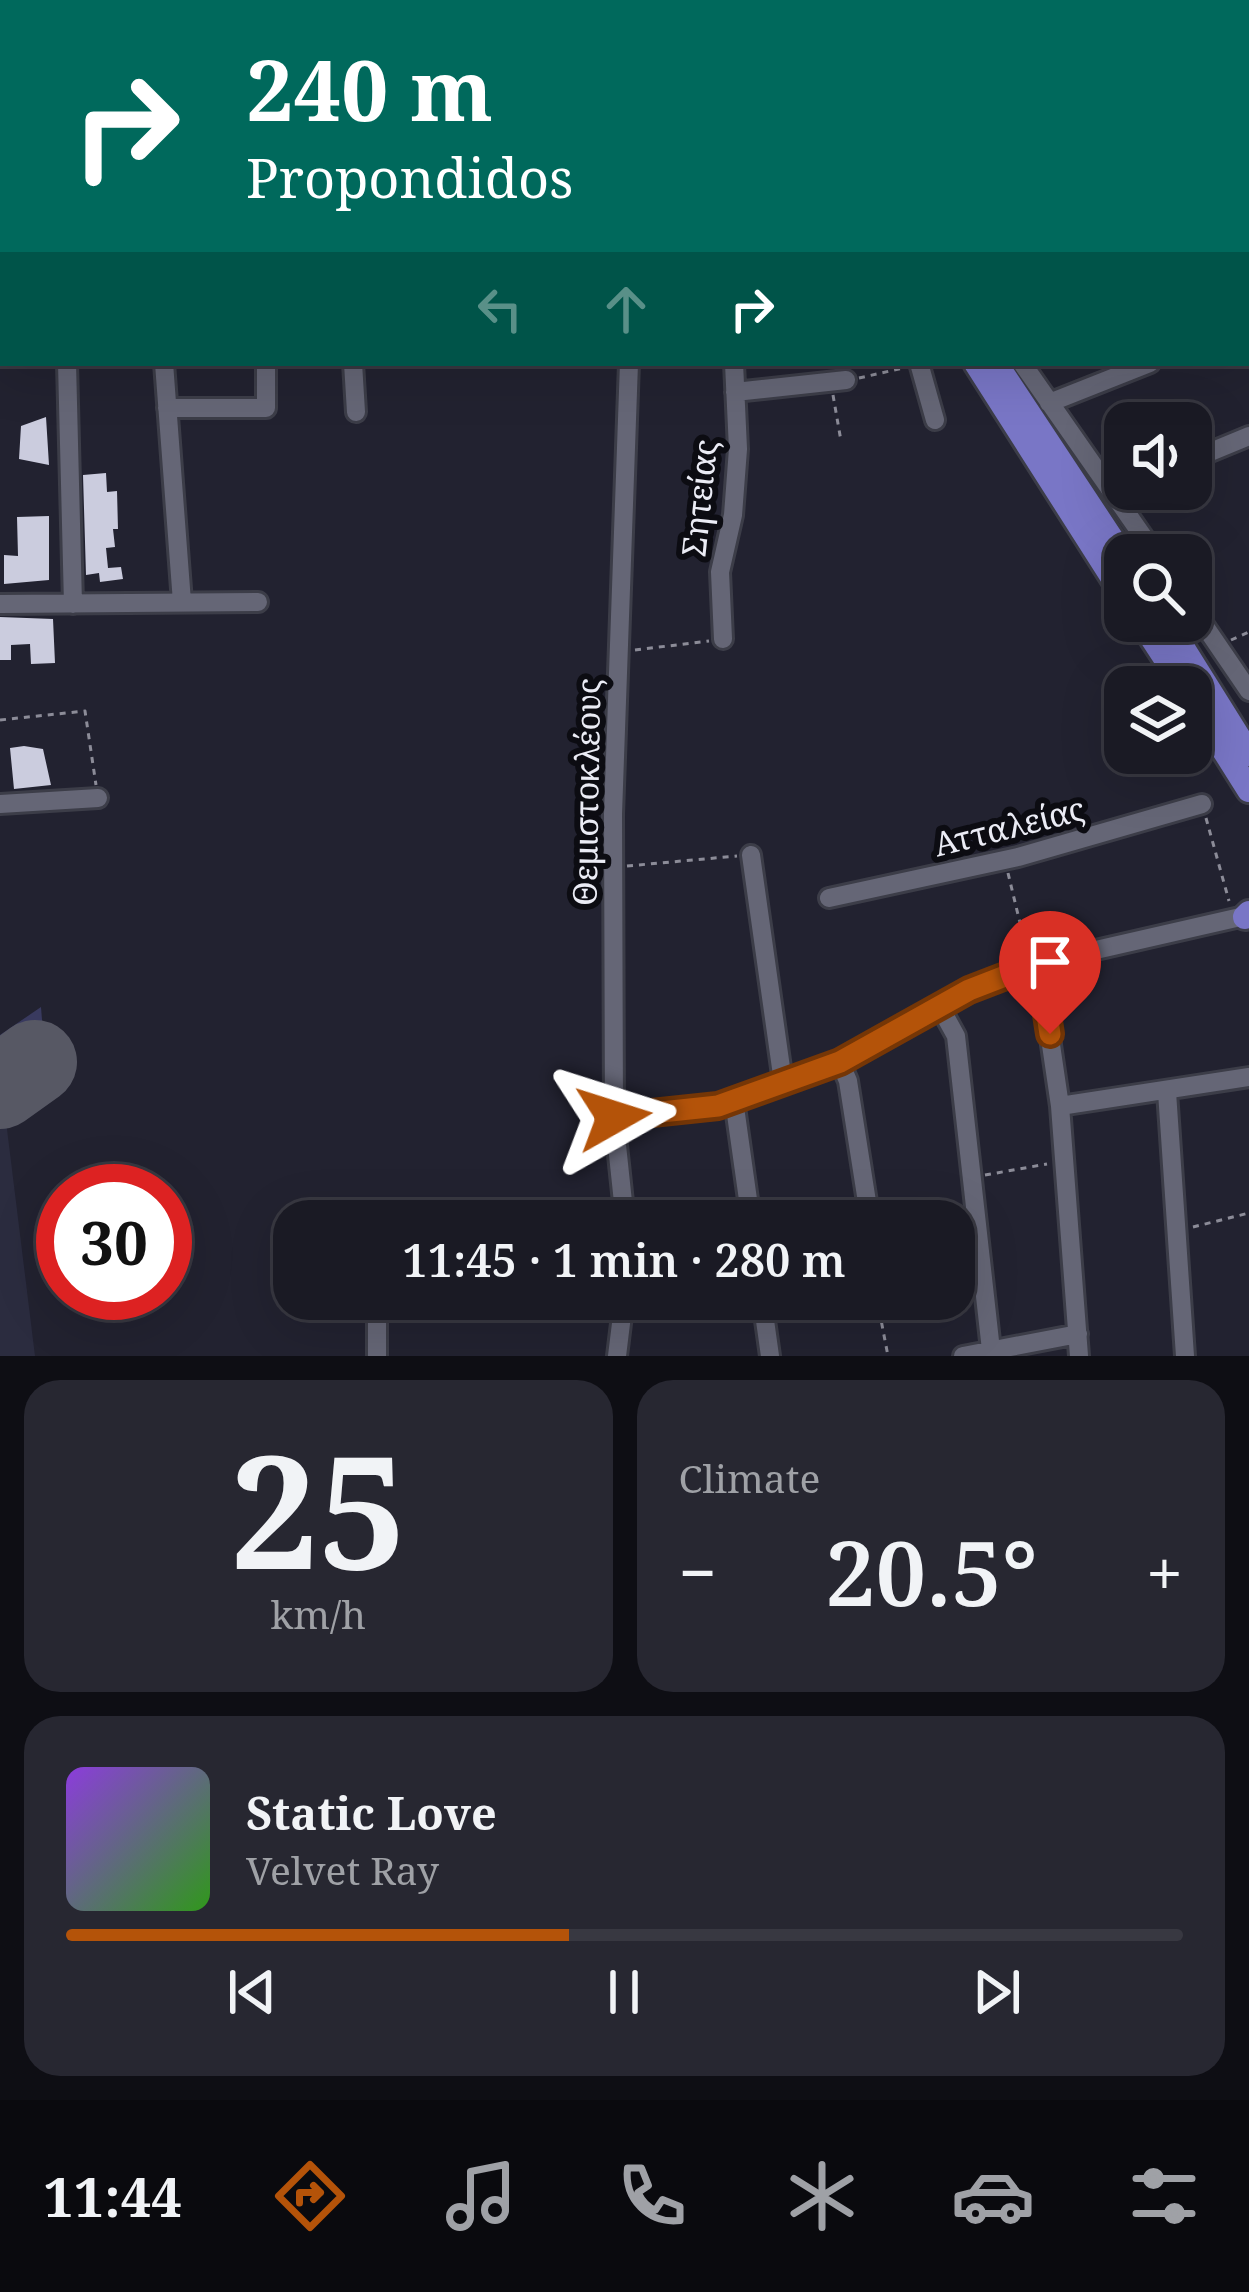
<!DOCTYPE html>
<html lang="en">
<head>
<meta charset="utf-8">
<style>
  :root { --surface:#1a1a24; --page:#272731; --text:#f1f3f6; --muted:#9fa1a6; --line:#383841; --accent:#b45309 }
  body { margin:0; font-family:"Noto Serif",serif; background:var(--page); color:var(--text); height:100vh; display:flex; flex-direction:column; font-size:45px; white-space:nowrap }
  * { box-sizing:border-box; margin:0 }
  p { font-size:39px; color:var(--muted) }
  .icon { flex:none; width:66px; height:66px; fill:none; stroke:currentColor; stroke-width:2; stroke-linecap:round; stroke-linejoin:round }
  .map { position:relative; height:1356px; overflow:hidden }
  .details { display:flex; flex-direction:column; gap:24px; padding:24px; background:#0e0e14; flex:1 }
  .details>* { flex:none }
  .hud { position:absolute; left:0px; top:0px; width:1251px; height:366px; box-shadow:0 12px 48px #0002,0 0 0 3px var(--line); background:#00695c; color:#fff; overflow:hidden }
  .fabs { position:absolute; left:1104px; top:402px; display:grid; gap:24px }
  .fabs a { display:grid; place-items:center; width:108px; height:108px; border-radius:24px; background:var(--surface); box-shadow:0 12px 48px #0002,0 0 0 3px var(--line); font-size:60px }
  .speed { position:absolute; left:36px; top:1164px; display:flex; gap:24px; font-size:60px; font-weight:700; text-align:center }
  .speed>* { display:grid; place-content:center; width:156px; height:156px; border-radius:50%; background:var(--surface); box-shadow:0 12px 48px #0002,0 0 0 3px var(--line); line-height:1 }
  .speed .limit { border:18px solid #d22; background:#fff; color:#111 }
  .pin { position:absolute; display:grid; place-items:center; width:102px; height:102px; color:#fff; margin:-123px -51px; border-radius:50% 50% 50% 0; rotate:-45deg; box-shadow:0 0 12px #0007 }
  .pin .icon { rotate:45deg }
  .me { position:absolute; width:132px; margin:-66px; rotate:84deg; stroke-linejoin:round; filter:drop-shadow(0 0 9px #0008) }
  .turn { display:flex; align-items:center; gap:42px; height:252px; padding:0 48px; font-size:54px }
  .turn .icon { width:156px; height:156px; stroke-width:2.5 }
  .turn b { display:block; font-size:84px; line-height:102px }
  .lanes { display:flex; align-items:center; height:114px; padding:0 48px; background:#0003; justify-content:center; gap:60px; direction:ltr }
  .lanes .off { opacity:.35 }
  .big { font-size:90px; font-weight:600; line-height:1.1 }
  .details .widget { flex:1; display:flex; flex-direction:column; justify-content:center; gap:18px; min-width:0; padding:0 42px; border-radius:36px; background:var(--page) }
  .details .dial { align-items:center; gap:0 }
  .dial b { font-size:156px; line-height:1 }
  .song { display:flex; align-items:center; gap:36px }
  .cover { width:144px; height:144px; border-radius:18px; background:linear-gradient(135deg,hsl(270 70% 55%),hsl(110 70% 35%)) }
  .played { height:12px; border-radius:6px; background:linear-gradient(90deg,var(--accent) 45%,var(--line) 45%) }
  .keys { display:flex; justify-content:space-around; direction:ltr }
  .heat { display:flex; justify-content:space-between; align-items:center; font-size:66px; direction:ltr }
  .details .tiles { flex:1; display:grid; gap:24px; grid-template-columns:1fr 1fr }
  .widget:last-child { grid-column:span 2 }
  .trip { position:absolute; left:273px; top:1200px; width:702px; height:120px; border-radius:36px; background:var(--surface); box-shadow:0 12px 48px #0002,0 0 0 3px var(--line); font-weight:600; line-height:120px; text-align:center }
  .tab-bar { display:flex; height:192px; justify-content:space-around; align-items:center; background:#0a0a0e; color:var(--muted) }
  .tab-bar .icon { width:84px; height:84px }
  .tab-bar .selected { color:var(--accent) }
  .tab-bar b { font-size:54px; color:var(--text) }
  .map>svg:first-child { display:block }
  .built { fill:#2b2c3f }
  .green { fill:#393a5f }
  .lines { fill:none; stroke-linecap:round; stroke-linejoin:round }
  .runway { stroke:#575864; stroke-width:84 }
  .building { fill:#cbccde }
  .minor-casing { stroke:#3c3d48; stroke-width:24 }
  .major-casing { stroke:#3c3d48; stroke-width:30 }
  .path { stroke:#8c8c98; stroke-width:3; stroke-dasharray:6 6; stroke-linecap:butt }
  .minor { stroke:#656676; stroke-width:18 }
  .major { stroke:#7976c6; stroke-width:24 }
  .route-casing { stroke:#753606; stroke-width:30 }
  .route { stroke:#b45309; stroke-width:21 }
  .labels { text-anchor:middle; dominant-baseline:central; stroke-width:12; stroke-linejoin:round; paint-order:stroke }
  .street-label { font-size:33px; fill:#ebecf5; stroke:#0c0c12 }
</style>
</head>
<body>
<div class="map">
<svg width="1249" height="1356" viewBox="0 0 1249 1356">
  <rect width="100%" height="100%" fill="#222230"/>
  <path class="built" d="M 5,1113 L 35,1356 L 0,1356 L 0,1116 Z"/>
  <path class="green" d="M 41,1007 L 43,1033 L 0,1062 L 0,1035 Z"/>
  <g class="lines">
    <path class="runway" d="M 0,1087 L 35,1062"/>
  </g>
  <path class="building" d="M 46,417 L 49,465 L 19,459 L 21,426 Z
    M 106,473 L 107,492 L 117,491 L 118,529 L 113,529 L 115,547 L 106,548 L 108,568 L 121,567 L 123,579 L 100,582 L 99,573 L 86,575 L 83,475 Z
    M 49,516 L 49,580 L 4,584 L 4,555 L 18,556 L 17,517 Z
    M 0,617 L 53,619 L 55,663 L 31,664 L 30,644 L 11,645 L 11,660 L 0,660 Z
    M 24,746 L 43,749 L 51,785 L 14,789 L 10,748 Z"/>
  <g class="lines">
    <g class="minor-casing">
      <path id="minor" d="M 187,0 L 193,3
        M 871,0 L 872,3
        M 993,0 L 1018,3
        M 896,3 L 960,0
        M 1202,3 L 1210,0
        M 1248,79 L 1249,79
        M 1248,226 L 1249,225
        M 1248,327 L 1249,327
        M 0,330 L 3,330
        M 67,363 L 73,604
        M 164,363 L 182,602
        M 353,363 L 356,412
        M 919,363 L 935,420
        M 1022,363 L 1156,555
        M 735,392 L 846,380
        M 1049,403 L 1150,363
        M 167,408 L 266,408 L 266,363
        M 1191,460 L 1249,436
        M 0,604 L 258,602
        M 1191,606 L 1249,691
        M 723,639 L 720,572 L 733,515 L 738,449 L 734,363
        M 0,804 L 98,798
        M 751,855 L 783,1082
        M 829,898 L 1018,857 L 1202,804
        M 1039,963 L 1060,1106 L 1079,1356
        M 940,1007 L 956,1036 L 991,1350
        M 840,1062 L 848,1081 L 870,1221
        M 1167,1092 L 1185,1356
        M 734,1100 L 751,1221
        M 1060,1106 L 1249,1077
        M 614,1117 L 718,1106 L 840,1062 L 969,990 L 1039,963 L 1249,915
        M 625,1221 L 614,1117 L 613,814 L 629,363
        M 762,1299 L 770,1356
        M 377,1356 L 377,1299
        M 617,1356 L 624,1299
        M 963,1356 L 1078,1334"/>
    </g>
    <g class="major-casing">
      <path id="major" d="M 765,0 L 767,3
        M 729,3 L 730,0
        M 976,363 L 1125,597
        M 1000,370 L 1125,559
        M 1141,621 L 1184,687
        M 1166,621 L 1249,754
        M 1191,698 L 1249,790
        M 1245,917 L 1249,913"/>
    </g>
    <path class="path" d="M 1180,0 L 1181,3
      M 85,3 L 85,0
      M 859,378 L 903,368
      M 833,395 L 841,441
      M 1231,640 L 1249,632
      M 635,650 L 709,641
      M 0,720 L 85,711 L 96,785
      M 1206,818 L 1229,901
      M 627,866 L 737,856
      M 1008,873 L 1027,952
      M 985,1175 L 1047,1164
      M 1193,1227 L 1249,1213
      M 877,1299 L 888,1356"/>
    <use href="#minor" class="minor"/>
    <use href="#major" class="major"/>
  </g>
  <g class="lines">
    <g class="route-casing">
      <path id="route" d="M 614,1117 L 718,1106 L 840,1062 L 969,990 L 1039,963 L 1050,1034"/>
    </g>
    <use href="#route" class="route"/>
  </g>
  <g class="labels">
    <g class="street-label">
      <text transform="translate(699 498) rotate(-84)">Σητείας</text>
      <text transform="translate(586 792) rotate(-89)">Θεμιστοκλέους</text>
      <text transform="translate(1009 826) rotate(-14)">Ατταλείας</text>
    </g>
  </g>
</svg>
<div class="fabs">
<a><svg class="icon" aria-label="sound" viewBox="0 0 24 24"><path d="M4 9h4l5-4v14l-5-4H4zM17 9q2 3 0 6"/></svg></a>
<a><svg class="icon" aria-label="search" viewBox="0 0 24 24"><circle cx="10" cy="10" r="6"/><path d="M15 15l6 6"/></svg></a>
<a><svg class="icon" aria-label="layers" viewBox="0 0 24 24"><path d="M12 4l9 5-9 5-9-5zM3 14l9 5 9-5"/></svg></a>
</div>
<div class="speed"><div class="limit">30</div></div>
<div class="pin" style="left:1050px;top:1034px;background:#d93025"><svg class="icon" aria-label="arrive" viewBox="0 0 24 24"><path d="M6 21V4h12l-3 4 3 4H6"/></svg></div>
<svg class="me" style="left:614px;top:1117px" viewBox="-20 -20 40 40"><path d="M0-17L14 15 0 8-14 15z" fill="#b45309" stroke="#fff" stroke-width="4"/></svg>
<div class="trip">11:45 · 1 min · 280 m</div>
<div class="hud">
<div class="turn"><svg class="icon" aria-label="right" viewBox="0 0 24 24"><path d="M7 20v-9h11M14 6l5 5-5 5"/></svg><div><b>240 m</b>Propondidos</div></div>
<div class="lanes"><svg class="icon off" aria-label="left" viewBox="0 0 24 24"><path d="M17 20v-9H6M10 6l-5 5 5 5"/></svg><svg class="icon off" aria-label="ahead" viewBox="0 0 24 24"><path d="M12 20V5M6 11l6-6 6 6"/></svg><svg class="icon" aria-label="right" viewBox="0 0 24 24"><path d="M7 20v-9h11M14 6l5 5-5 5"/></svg></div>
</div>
</div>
<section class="details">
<div class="tiles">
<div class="widget dial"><b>25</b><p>km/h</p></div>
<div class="widget"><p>Climate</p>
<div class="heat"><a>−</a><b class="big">20.5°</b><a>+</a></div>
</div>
<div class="widget">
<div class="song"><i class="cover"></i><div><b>Static Love</b><p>Velvet Ray</p></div></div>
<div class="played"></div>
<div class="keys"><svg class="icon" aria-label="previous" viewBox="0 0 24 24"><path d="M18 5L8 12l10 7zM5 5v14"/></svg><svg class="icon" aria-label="pause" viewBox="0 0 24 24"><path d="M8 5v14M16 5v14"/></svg><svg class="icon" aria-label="next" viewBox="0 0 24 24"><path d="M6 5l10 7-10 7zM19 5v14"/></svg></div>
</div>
</div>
</section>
<nav class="tab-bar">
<b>11:44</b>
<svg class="icon selected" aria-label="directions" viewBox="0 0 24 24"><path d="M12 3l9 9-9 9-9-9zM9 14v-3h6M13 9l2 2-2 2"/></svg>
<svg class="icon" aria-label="music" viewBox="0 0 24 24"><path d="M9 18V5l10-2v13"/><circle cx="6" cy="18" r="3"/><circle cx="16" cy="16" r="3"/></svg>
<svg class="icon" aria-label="phone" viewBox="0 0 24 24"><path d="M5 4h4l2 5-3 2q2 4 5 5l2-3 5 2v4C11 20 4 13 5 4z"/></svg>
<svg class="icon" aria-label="climate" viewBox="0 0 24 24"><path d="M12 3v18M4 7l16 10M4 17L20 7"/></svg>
<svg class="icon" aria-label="car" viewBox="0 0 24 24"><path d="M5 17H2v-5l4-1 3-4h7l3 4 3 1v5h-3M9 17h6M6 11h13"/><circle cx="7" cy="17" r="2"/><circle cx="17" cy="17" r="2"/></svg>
<svg class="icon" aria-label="filters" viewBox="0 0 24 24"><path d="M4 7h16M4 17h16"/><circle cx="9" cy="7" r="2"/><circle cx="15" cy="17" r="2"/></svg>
</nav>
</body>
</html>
